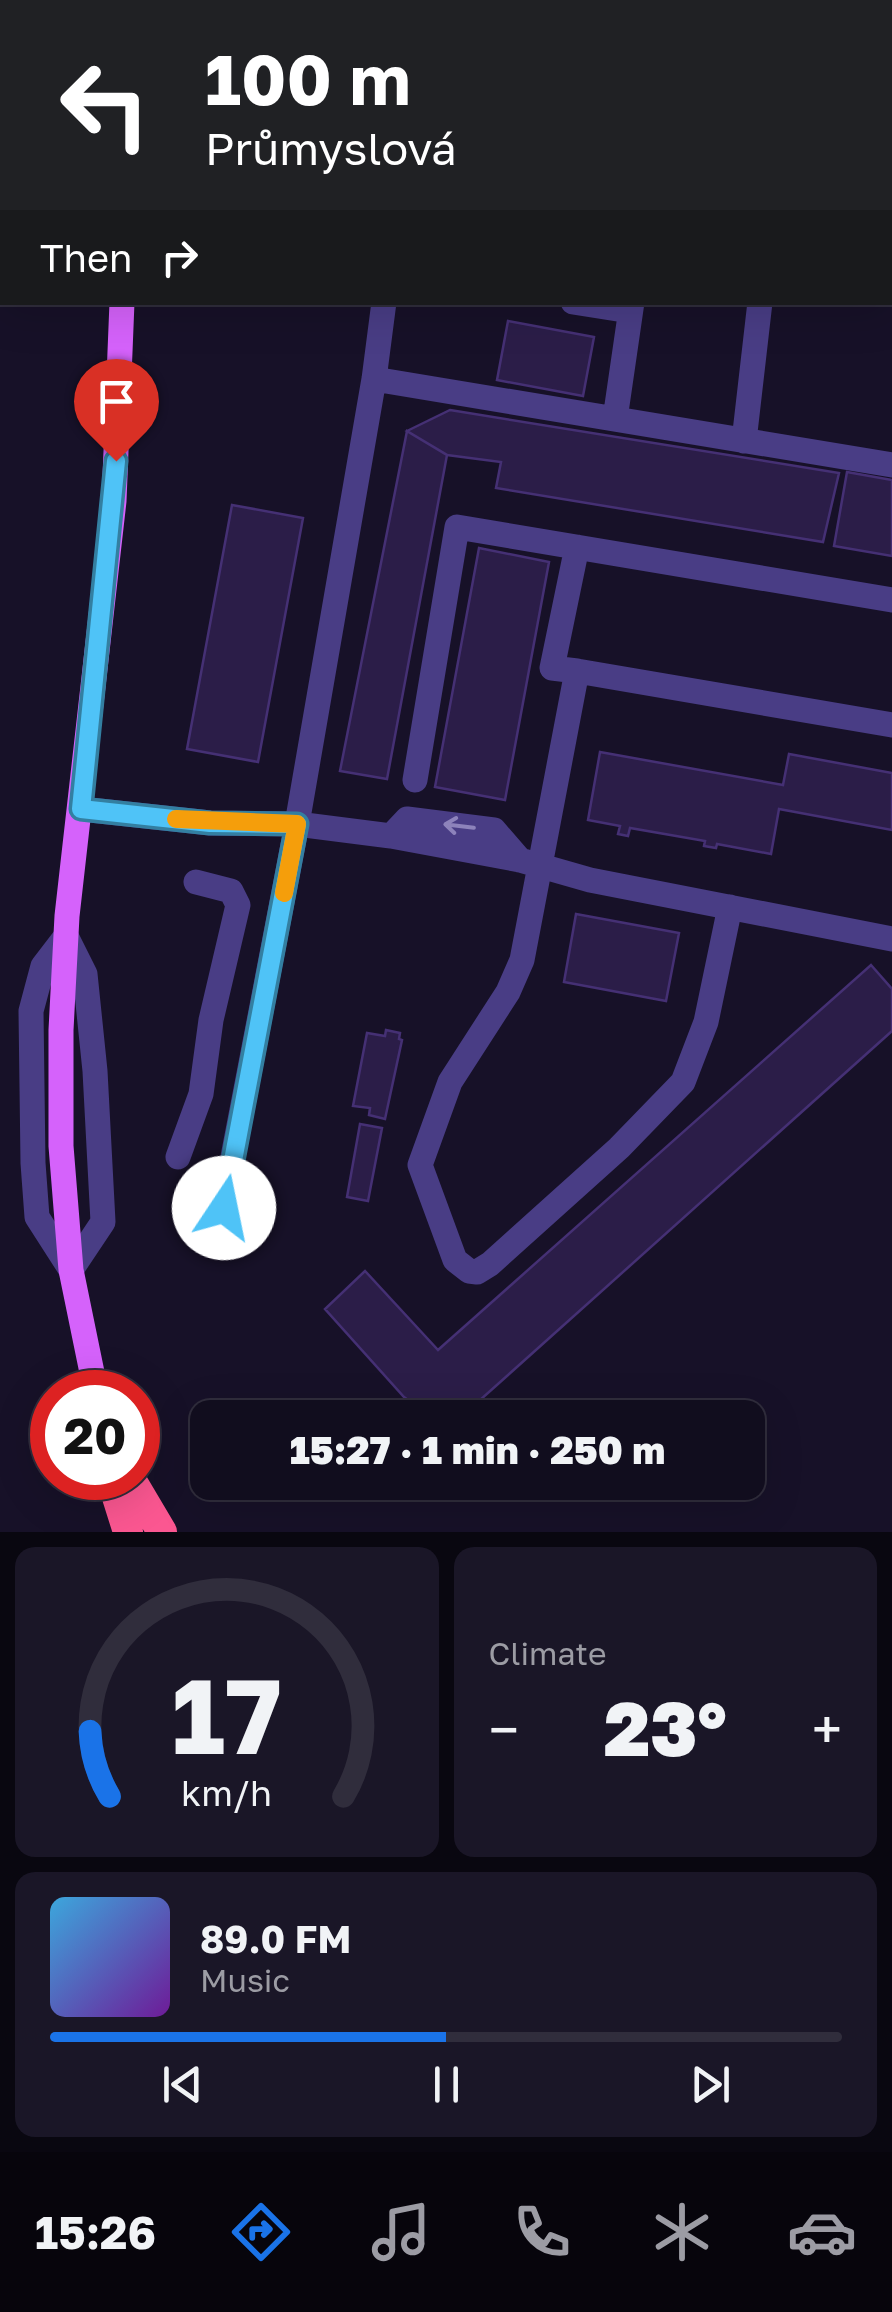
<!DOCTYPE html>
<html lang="en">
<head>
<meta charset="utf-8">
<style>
  :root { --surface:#110d1e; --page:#1a1627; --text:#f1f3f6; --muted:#9c9ca4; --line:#302d3c; --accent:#1a73e8 }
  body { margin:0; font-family:"Golos Text",sans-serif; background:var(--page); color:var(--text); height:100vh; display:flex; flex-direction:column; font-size:38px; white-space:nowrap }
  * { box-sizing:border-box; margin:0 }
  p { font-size:32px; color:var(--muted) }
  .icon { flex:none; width:55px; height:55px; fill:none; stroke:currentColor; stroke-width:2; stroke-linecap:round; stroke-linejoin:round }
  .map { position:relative; height:1532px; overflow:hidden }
  .sheet { display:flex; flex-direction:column; gap:15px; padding:15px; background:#090710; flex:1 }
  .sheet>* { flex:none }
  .banner { position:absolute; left:0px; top:0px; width:892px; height:305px; box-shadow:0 10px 40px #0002,0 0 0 2px var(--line); background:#202124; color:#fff; overflow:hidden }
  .speed { position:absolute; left:30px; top:1370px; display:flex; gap:20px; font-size:50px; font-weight:700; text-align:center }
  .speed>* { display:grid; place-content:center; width:130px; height:130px; border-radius:50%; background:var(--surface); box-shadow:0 10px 40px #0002,0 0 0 2px var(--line); line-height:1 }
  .speed .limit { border:15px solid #d22; background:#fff; color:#111 }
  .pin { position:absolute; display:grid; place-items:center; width:85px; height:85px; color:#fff; margin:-102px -42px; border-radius:50% 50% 50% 0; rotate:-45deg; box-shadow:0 0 10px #0007 }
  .pin .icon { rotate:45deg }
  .me { position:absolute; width:110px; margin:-55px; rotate:11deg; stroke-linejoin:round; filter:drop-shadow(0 0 8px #0008) }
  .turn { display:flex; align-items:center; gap:35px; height:210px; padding:0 40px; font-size:45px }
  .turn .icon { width:130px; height:130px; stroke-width:2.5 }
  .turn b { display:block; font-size:70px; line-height:85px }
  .then { display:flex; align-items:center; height:95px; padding:0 40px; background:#0003; gap:20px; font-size:38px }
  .big { font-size:75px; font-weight:800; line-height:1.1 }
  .sheet .widget { flex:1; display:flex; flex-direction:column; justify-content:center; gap:15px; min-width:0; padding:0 35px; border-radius:20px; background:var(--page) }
  .sheet .dial { align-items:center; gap:0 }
  .dial svg { height:260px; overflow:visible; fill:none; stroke:var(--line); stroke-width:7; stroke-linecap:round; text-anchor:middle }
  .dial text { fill:var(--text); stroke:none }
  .song { display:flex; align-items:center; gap:30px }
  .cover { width:120px; height:120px; border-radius:15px; background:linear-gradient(135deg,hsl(200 70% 55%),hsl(280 70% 35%)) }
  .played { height:10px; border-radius:5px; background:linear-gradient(90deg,var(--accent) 50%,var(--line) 50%) }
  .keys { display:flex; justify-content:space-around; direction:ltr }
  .heat { display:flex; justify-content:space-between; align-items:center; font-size:55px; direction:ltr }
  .sheet .tiles { flex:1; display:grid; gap:15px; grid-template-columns:1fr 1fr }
  .widget:last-child { grid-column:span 2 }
  .trip { position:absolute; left:190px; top:1400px; width:575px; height:100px; border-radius:20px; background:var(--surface); box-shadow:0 10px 40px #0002,0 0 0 2px var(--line); font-weight:800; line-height:100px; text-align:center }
  .dock { display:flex; height:160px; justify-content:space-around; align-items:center; background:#07050c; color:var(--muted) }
  .dock .icon { width:70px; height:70px }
  .dock .current { color:var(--accent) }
  .dock b { font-size:45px; color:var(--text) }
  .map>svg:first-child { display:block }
  .building { fill:#2b1d48; stroke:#453074; stroke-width:2.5 }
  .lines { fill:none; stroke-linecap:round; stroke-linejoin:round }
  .minor { stroke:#493d85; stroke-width:25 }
  .major { stroke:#d562fb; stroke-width:25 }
  .highway { stroke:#fb5791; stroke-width:30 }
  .oneway { stroke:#8d83bb }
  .route-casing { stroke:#337fa1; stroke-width:25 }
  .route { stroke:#4fc3f7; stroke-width:18 }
  .slow { stroke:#f59e0b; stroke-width:18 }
</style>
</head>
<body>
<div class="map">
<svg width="892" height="1532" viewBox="0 0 892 1532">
  <rect width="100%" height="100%" fill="#171128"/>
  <path class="building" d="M 508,321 L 594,337 L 583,396 L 497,380 Z
    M 450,410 L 839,473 L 823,542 L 496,488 L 501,462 L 447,455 L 407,431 Z
    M 407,431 L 447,455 L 387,779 L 340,771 Z
    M 847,472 L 892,480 L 892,556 L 834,546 Z
    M 232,505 L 303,518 L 258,762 L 187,749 Z
    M 479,548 L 549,562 L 505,800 L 435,787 Z
    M 600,752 L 783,785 L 789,754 L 892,773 L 892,830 L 779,809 L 771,854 L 717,844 L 716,848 L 704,846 L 705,841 L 630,828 L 628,836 L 618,834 L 620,826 L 588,820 Z
    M 576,914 L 679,933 L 666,1001 L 564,982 Z
    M 871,965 L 892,989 L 892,1031 L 479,1401 L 451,1416 L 426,1413 L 404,1397 L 325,1309 L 365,1271 L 438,1350 Z
    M 386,1030 L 400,1033 L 399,1039 L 402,1040 L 385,1119 L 369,1115 L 370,1108 L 353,1106 L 367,1033 L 385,1036 Z
    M 360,1124 L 382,1128 L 368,1201 L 347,1197 Z"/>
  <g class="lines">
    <path class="minor" d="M 484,0 L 486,2
      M 379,2 L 380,0
      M 890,131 L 892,131
      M 573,302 L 630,311
      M 374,379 L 892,465
      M 615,419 L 632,302
      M 744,441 L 760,302
      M 577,671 L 552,668 L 577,547
      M 415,780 L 457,527 L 892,600
      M 81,809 L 210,823 L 297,824 L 391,836 L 520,860 L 590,880 L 892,939
      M 391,836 L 407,819 L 494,830 L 520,860
      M 730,907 L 706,1022 L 683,1082 L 619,1148 L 490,1264 L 477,1272 L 469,1271 L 455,1260 L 420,1165 L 450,1082 L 508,992 L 522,960 L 577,671 L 892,725
      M 66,936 L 85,974 L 95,1071 L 103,1222 L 71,1270 L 37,1217 L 33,1163 L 31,1011 L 43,966 Z
      M 178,1157 L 201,1094 L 211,1020 L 238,905 L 231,891 L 196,882
      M 216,1245 L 297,824 L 374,379 L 384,302"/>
    <path class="major" d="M 118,0 L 118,2
      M 96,1392 L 71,1270 L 61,1146 L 61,1030 L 67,916 L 114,501 L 122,302"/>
    <path class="highway" d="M 111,1478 L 128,1532
      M 130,1478 L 162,1532"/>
  </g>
  <defs><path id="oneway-shaft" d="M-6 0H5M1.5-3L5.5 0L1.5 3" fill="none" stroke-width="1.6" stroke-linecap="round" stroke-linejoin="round" transform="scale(2.5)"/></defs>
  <use class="oneway" href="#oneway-shaft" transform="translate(459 826) rotate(-173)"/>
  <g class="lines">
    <g class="route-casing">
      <path id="route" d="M 116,461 L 81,809 L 210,823 L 297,824 L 224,1208"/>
    </g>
    <use href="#route" class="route"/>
    <path class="slow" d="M 176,819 L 297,824 L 284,893"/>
  </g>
</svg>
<div class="speed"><div class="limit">20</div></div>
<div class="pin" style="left:116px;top:461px;background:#d93025"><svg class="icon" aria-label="arrive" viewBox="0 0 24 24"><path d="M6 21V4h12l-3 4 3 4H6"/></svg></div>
<svg class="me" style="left:224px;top:1208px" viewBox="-20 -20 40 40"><circle r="19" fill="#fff"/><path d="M0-13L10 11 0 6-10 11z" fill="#4fc3f7"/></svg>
<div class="trip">15:27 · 1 min · 250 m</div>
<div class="banner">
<div class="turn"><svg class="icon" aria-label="left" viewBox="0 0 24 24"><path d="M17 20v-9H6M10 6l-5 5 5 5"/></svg><div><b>100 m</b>Průmyslová</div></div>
<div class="then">Then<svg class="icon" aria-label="right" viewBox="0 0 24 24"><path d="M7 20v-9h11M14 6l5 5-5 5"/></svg></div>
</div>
</div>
<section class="sheet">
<div class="tiles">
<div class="widget dial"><svg viewBox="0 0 100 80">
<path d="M14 69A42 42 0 1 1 86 69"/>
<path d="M14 69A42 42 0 0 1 8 49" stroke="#1a73e8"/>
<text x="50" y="56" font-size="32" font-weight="700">17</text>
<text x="50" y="72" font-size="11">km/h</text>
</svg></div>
<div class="widget"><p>Climate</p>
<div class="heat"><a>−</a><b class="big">23°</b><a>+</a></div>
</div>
<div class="widget">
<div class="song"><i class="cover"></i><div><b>89.0 FM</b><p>Music</p></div></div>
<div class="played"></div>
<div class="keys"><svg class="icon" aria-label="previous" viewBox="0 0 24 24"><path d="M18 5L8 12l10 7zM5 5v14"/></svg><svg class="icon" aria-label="pause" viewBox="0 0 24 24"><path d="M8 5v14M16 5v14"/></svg><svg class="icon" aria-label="next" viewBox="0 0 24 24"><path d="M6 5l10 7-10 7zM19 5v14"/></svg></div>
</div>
</div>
</section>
<nav class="dock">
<b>15:26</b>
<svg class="icon current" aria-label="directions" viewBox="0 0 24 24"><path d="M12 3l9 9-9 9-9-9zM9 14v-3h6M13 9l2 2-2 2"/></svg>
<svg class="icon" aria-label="music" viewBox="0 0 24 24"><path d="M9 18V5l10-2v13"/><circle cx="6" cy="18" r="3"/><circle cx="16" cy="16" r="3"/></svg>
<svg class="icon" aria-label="phone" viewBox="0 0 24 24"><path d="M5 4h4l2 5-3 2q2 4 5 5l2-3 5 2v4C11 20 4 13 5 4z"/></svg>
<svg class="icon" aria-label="climate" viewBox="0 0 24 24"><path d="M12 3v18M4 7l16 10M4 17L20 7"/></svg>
<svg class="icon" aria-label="car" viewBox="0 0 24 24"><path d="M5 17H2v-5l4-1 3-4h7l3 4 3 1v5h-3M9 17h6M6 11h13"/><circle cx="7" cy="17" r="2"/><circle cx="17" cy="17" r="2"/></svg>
</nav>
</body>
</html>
